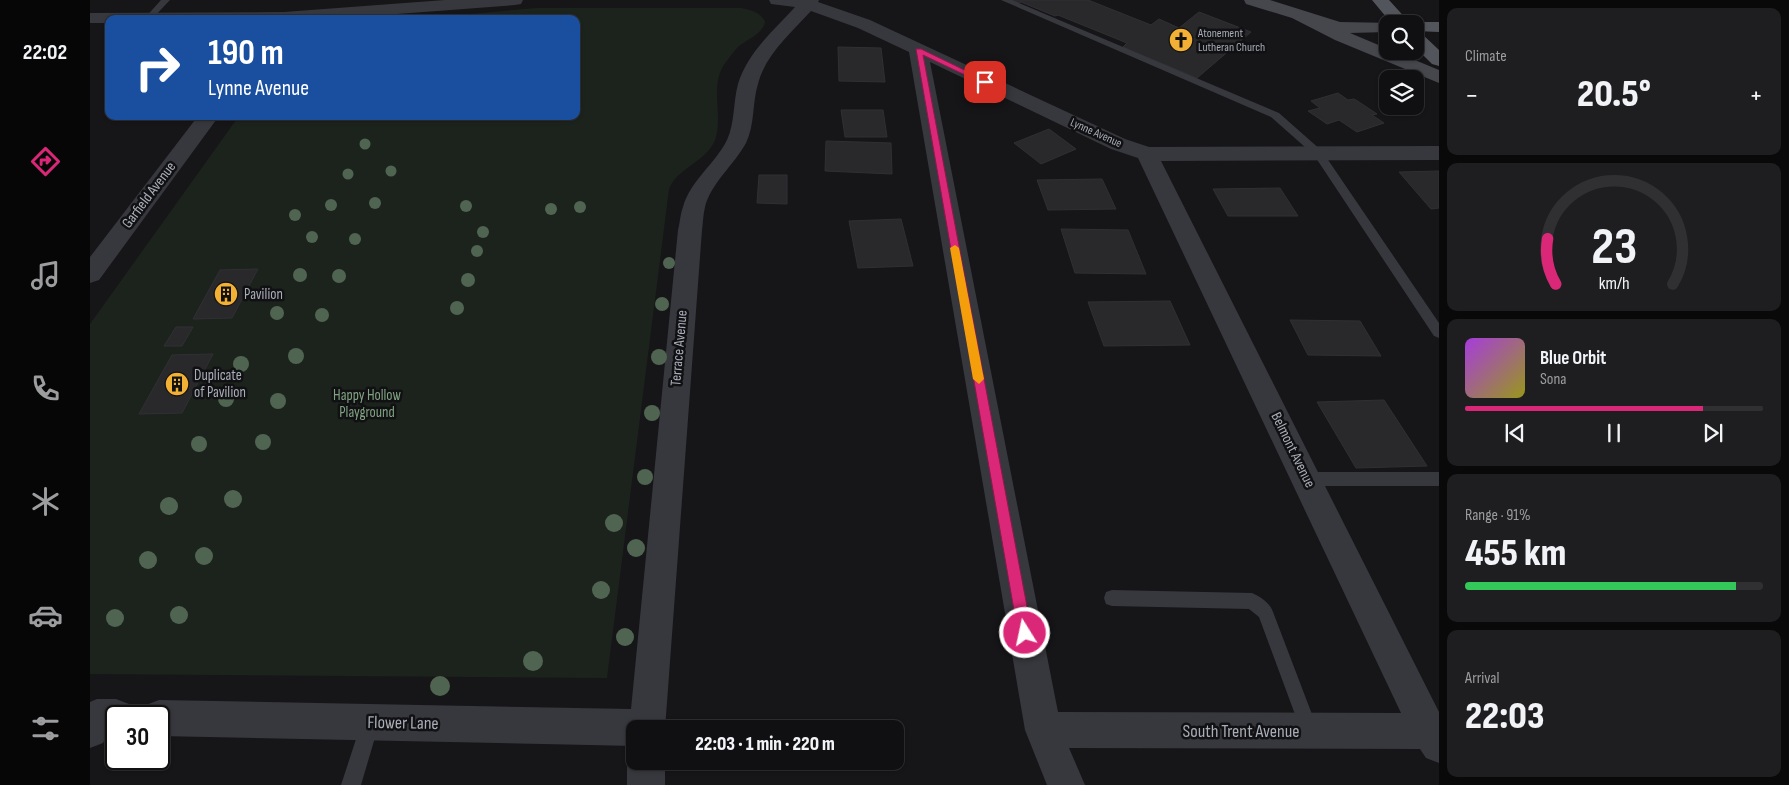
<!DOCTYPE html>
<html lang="en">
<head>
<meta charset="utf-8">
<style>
  :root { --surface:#101012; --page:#1e1e20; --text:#f1f3f6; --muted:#9c9d9f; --line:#303032; --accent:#db2777 }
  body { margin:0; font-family:"Sofia Sans Condensed",sans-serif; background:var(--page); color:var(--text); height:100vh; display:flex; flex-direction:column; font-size:19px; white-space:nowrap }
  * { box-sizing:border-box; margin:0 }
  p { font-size:16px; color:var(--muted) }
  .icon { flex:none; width:28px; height:28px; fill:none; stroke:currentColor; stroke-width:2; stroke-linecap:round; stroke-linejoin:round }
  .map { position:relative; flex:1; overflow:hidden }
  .sheet { display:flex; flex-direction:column; gap:8px; padding:8px; background:#09090a; width:350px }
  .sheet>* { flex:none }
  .guide { position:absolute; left:15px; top:15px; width:475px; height:105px; border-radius:10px; box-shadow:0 1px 4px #0004,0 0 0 1px var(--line); background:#1a4fa0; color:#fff; overflow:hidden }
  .tools { position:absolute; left:1289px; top:15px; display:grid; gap:10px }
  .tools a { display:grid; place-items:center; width:45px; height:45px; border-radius:10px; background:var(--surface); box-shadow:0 1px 4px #0004,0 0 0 1px var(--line); font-size:25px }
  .speed { position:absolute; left:15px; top:705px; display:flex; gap:10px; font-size:25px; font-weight:700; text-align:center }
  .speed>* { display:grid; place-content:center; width:65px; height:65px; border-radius:50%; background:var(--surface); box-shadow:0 1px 4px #0004,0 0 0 1px var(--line); line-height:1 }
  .speed .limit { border:2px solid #111; border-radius:8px; background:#fff; color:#111 }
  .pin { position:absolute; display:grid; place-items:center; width:42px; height:42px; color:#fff; margin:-21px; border-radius:10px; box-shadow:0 2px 8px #0006 }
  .me { position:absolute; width:55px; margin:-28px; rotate:350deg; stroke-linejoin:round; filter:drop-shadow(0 0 4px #0008) }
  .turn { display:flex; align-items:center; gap:18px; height:105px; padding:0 20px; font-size:22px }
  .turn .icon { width:65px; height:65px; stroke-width:2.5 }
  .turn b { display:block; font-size:35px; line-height:42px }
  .big { font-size:38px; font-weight:800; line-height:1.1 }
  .sheet .card { flex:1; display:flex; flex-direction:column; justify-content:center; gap:8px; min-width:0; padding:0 18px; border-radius:10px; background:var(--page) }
  .sheet .dial { align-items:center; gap:0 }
  .dial svg { height:130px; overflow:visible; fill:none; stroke:var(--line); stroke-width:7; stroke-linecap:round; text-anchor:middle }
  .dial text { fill:var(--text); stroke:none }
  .song { display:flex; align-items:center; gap:15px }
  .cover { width:60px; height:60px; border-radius:8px; background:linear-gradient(135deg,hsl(280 70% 55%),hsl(60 70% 35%)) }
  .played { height:5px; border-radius:2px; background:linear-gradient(90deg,var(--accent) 80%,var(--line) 80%) }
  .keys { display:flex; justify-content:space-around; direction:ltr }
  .heat { display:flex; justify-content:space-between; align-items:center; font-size:28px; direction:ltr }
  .charge { height:8px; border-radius:4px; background:linear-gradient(90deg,#34c759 91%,var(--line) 0) }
  .trip { position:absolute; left:536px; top:720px; width:278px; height:50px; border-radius:10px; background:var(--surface); box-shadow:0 1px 4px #0004,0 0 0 1px var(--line); font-weight:800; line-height:50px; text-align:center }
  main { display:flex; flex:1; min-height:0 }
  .tabs { display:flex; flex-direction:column; width:90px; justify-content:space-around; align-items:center; background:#060607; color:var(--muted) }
  .tabs .icon { width:35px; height:35px }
  .tabs .on { color:var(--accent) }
  .tabs b { font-size:22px; color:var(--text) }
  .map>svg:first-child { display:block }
  .green { fill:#1c231d }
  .building { fill:#29292c; stroke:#303034 }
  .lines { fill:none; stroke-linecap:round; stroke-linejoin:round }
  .lane { fill:#37383d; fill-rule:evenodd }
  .street { fill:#37383d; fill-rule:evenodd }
  .secondary { fill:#45474d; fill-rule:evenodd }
  .primary { fill:#53555c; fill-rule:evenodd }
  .tree { fill:#506452 }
  .route { fill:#db2777; stroke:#8e194d }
  .slow { fill:#f59e0b }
  .labels { text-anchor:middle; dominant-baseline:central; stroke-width:5; stroke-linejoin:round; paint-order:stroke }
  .far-poi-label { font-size:12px; fill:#a8adb8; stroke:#111113; text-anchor:start }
  .far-street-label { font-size:12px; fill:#a8adb8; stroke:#111113 }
  .street-label { font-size:15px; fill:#a8adb8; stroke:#111113 }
  .poi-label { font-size:15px; fill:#a8adb8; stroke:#111113; text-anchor:start }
  .park-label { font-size:15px; fill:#7fa381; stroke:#111113 }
  .near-street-label { font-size:18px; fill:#a8adb8; stroke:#111113 }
</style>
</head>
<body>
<main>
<nav class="tabs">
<b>22:02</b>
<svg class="icon on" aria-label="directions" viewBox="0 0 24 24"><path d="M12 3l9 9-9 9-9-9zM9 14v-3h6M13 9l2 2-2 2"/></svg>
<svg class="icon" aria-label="music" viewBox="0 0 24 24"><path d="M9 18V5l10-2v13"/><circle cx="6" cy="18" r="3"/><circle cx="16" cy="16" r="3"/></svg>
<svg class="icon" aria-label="phone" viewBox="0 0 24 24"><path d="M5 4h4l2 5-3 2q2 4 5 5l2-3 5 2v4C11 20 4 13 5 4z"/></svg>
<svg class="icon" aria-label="climate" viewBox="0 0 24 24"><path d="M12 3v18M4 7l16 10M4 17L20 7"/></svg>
<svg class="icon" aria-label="car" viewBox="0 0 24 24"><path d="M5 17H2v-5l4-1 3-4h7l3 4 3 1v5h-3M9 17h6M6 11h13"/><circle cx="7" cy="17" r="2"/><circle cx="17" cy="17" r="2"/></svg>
<svg class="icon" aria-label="filters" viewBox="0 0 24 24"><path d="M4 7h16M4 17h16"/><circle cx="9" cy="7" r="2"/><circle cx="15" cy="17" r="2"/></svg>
</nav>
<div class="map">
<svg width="1349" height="785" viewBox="0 0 1349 785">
  <rect width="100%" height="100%" fill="#161618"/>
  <path class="green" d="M 447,8 L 651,8 C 660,10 671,12 675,22 C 673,34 656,40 648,47 C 643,52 640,57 636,62 C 618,85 634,114 625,140 C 616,162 587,168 579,189 L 517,678 L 0,674 L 0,324 L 149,116 L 486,116 L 486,19 L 322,19 Z"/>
  <path class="building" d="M 921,0 L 998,0 L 1061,25 L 1069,19 L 1089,28 L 1109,12 L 1161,32 L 1107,78 L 1033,47 L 1037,43 L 968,15 L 965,16 L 931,2 L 929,3 Z
    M 748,47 L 791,48 L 795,82 L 749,81 Z
    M 1248,93 L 1258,100 L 1264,99 L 1269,102 L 1287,114 L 1282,115 L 1294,123 L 1267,132 L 1249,120 L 1237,124 L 1218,111 L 1230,108 L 1221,101 Z
    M 751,110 L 793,110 L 797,137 L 755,137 Z
    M 959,129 L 986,149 L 951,164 L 924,143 Z
    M 736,141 L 801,143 L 802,174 L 735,171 Z
    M 1349,171 L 1349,208 L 1341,209 L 1309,172 Z
    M 669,175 L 697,175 L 697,204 L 667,203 Z
    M 1012,179 L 1026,209 L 958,210 L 947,180 Z
    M 1190,188 L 1208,216 L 1138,216 L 1123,189 Z
    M 811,219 L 823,266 L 768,268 L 759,221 Z
    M 971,229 L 1038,230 L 1056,274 L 985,273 Z
    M 168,269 L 142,318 L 103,319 L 130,270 Z
    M 1080,301 L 1100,345 L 1014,346 L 998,302 Z
    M 1200,320 L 1270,321 L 1291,356 L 1218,355 Z
    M 86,327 L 103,327 L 92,346 L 74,346 Z
    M 123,354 L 92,413 L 49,414 L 82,355 Z
    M 1294,400 L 1337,466 L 1266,468 L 1227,402 Z"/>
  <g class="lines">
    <path class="lane" d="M 71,0 L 80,0 L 62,19 L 54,19 Z
      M 911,0 L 922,0 L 1189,113 L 1232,151 L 1349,323 L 1349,338 L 1344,336 L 1224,155 L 1181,117 Z
      M 1217,472 L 1349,472 L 1349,486 L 1217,486 L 1212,484 L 1210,479 L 1212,474 Z
      M 1022,590 L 1162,593 C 1171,597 1180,603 1183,612 L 1228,730 L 1225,736 L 1219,739 L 1213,736 L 1169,617 L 1159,609 L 1022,606 L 1016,604 L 1014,598 L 1016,592 Z
      M 280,715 L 286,718 L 289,724 L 271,785 L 251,785 L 271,724 L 274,718 Z"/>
    <path class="street" d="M 355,0 L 433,0 L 431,4 L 425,5 L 241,19 L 19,19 L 19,23 L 0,23 L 0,13 L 194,12 Z
      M 679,0 L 729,0 L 728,2 L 780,20 L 1035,139 L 1059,147 L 1349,146 L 1349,160 L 1071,161 L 1349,712 L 1349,763 L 1336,758 L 1330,749 L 979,748 L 995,785 L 957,785 L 935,730 L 819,52 L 768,28 L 721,11 C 701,33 675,55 668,84 C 662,103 665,125 656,143 C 644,165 621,183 615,207 C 613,215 613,223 612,230 L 575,729 L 545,729 L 545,746 L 69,736 L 69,716 L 52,716 L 56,705 L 69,700 L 541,709 L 588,230 C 590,223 590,215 593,207 C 600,181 625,164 637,140 C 645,123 643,102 648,84 C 657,53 684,30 705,7 L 681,4 ZM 840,62 L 1021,149 L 1048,158 L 1311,713 L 968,712 Z
      M 108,116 L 129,116 L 9,280 L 0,283 L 0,257 Z
      M 7,699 L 26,699 L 39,704 L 44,716 L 26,716 L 26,735 L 17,735 L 13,743 L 0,748 L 0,702 Z
      M 545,747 L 545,761 L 575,761 L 575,785 L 537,785 L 537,761 L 543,748 Z"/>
    <path class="secondary" d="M 1154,0 L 1180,0 L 1250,22 L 1304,23 L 1298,24 L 1298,32 L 1260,33 L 1298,49 L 1298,51 L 1303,51 L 1349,70 L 1349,83 L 1245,40 L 1202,18 L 1156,4 Z"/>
    <path class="primary" d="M 1282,0 L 1299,0 L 1319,22 L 1349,22 L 1349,32 L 1325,31 L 1325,24 L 1302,24 Z
      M 1325,32 L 1331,33 L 1349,50 L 1349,66 L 1342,64 L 1325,47 Z"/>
  </g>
  <g class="tree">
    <circle cx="275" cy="144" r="5.5"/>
    <circle cx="301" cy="171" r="5.5"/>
    <circle cx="258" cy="174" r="5.5"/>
    <circle cx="285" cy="203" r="6"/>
    <circle cx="241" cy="205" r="6"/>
    <circle cx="376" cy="206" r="6"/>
    <circle cx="490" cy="207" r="6"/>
    <circle cx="461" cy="209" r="6"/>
    <circle cx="205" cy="215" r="6"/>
    <circle cx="393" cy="232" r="6"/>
    <circle cx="222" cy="237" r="6"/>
    <circle cx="265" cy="239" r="6"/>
    <circle cx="387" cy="251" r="6"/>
    <circle cx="579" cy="263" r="6"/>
    <circle cx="210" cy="275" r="7"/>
    <circle cx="249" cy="276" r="7"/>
    <circle cx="378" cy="280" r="7"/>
    <circle cx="572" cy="304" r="7"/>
    <circle cx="367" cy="308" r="7"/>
    <circle cx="187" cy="313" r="7"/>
    <circle cx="232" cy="315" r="7"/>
    <circle cx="206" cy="356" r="8"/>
    <circle cx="569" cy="357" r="8"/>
    <circle cx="151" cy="364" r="8"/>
    <circle cx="136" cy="399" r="8"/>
    <circle cx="188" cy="401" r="8"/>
    <circle cx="562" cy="413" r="8"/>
    <circle cx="173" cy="442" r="8"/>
    <circle cx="109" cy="444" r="8"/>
    <circle cx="555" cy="477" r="8"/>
    <circle cx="143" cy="499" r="9"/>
    <circle cx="79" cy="506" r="9"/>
    <circle cx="524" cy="523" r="9"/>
    <circle cx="546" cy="548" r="9"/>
    <circle cx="114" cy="556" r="9"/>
    <circle cx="58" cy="560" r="9"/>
    <circle cx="511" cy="590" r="9"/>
    <circle cx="89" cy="615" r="9"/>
    <circle cx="25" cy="618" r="9"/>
    <circle cx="535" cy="637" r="9"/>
    <circle cx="443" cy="661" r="10"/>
    <circle cx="350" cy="686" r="10"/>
  </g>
  <path class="route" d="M 826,49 L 831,49 L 899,82 L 892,83 L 833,55 L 942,633 L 940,638 L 935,640 L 930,638 L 928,633 Z"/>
  <path class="slow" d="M 865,245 L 869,248 L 894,379 L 889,384 L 883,379 L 860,248 Z"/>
  <defs>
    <g id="church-disc" transform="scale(1.25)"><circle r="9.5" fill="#f2b134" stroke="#111113"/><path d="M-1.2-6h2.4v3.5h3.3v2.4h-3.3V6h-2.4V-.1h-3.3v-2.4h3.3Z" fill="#111"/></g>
    <g id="building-disc" transform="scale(1.25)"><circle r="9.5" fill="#f2b134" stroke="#111113"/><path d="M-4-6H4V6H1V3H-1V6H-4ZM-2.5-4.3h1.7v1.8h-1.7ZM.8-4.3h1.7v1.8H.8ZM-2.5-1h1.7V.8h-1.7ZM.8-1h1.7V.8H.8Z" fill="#111"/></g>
  </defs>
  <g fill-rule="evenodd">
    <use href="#church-disc" x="1091" y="40"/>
    <use href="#building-disc" x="136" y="294"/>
    <use href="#building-disc" x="87" y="384"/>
  </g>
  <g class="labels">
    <g class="far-poi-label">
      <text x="1108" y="33">Atonement<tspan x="1108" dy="14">Lutheran Church</tspan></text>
    </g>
    <g class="far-street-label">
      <text transform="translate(1006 133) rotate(24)">Lynne Avenue</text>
    </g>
    <g class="street-label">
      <text transform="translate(59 195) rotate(-53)">Garfield Avenue</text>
      <text transform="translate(589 348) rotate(-85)">Terrace Avenue</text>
      <text transform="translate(1203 450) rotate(64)">Belmont Avenue</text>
    </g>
    <g class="poi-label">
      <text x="154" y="294">Pavilion</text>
      <text x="104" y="375">Duplicate<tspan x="104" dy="17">of Pavilion</tspan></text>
    </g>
    <g class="park-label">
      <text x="277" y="395">Happy Hollow<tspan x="277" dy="17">Playground</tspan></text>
    </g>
    <g class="near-street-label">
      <text transform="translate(313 723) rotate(1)">Flower Lane</text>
      <text x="1151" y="731">South Trent Avenue</text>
    </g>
  </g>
</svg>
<div class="tools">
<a><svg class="icon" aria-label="search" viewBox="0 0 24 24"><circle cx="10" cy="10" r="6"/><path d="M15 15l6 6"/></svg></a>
<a><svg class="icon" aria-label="layers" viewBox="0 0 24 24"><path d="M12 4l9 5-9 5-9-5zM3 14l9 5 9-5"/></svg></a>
</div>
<div class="speed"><div class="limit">30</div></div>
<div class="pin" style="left:895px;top:82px;background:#d93025"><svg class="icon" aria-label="arrive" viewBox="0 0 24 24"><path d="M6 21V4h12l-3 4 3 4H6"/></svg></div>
<svg class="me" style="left:935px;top:633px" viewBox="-20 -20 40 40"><circle r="17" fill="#db2777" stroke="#fff" stroke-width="3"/><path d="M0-11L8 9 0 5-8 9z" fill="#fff"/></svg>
<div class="trip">22:03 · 1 min · 220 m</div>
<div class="guide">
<div class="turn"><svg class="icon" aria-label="right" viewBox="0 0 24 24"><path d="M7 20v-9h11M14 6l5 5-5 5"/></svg><div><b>190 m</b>Lynne Avenue</div></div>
</div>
</div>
<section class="sheet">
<div class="card"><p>Climate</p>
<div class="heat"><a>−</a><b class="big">20.5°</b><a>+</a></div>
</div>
<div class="card dial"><svg viewBox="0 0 100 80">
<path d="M14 69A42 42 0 1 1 86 69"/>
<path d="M14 69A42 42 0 0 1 9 41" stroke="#db2777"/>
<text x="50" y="56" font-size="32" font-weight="700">23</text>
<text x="50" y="72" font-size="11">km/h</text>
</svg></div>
<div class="card">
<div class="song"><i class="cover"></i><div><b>Blue Orbit</b><p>Sona</p></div></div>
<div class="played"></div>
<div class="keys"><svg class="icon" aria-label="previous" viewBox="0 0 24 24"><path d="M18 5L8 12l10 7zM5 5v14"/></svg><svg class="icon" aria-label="pause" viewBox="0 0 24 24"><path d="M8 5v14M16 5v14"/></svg><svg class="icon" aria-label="next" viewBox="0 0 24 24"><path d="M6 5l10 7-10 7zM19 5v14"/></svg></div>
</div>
<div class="card"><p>Range · 91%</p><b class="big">455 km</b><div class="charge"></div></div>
<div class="card"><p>Arrival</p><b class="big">22:03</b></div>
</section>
</main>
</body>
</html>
